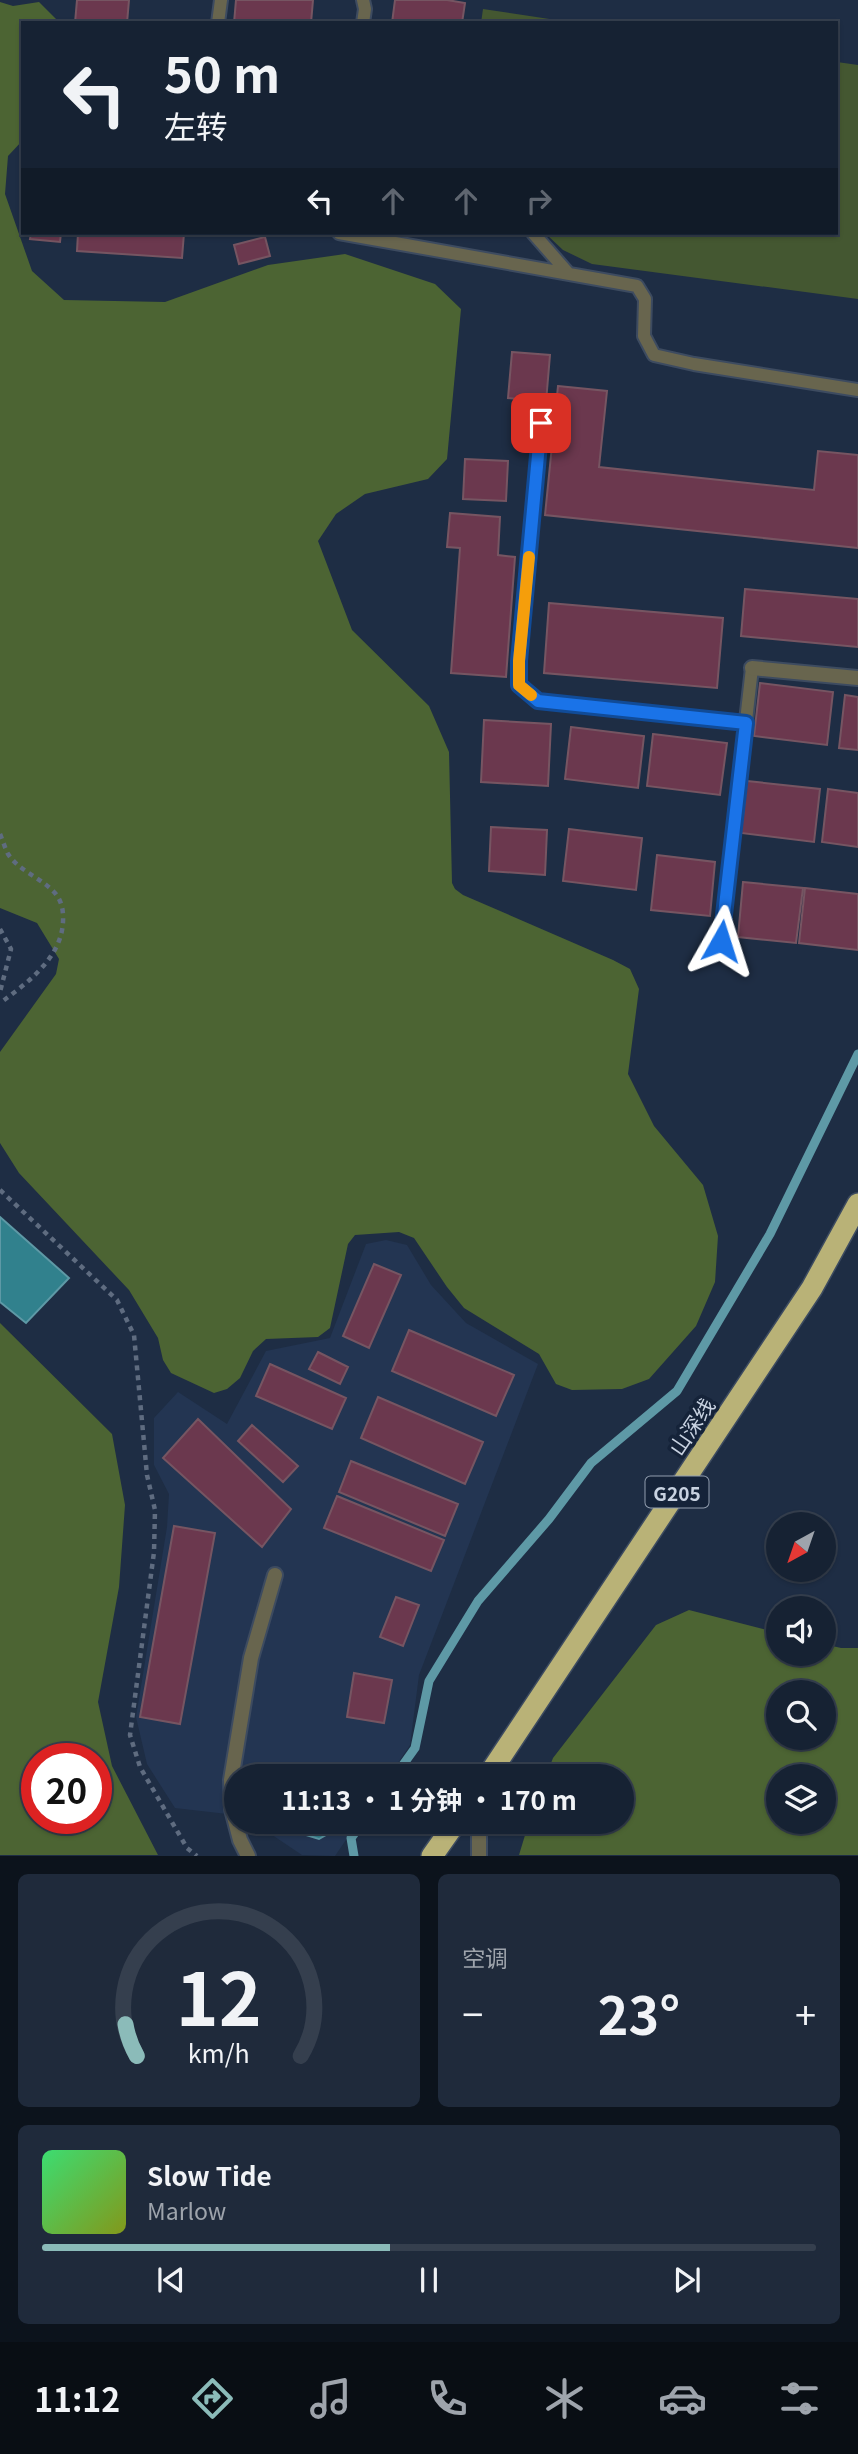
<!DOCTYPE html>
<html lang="zh">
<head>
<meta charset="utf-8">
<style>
  :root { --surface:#162233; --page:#1f2a3b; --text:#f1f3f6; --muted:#9ea4ac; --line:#353f4e; --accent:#8bbbb9 }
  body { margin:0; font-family:Georgia,"Noto Sans SC",serif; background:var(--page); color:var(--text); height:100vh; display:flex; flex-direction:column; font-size:26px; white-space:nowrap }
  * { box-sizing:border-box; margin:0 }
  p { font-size:23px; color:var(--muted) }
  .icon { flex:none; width:38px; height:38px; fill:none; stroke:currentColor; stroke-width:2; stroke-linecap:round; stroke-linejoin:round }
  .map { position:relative; height:1856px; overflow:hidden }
  .side { display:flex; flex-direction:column; gap:18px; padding:18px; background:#0c131c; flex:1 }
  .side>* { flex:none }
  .banner { position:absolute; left:21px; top:21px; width:817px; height:214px; border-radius:0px; box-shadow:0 2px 5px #0004,0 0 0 2px var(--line); background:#162233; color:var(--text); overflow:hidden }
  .needle { width:46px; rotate:220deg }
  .controls { position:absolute; left:766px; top:1512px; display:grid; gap:14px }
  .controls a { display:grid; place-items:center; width:70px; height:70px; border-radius:50%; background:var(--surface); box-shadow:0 2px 5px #0004,0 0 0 2px var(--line); font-size:35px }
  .speed { position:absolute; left:21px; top:1743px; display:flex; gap:14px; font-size:35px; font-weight:700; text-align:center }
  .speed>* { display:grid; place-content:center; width:91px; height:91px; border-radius:50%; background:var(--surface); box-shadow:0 2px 5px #0004,0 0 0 2px var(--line); line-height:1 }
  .speed .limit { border:10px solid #d22; background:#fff; color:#111 }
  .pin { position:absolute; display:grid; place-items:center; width:60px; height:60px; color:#fff; margin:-30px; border-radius:14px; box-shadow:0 4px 10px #0006 }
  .me { position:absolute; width:77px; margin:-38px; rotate:6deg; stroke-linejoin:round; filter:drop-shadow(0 0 5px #0008) }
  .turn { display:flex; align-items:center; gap:24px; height:147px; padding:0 28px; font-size:32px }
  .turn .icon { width:91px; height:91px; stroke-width:2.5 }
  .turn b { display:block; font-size:49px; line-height:60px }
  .lanes { display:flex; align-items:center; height:66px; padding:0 28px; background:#0003; justify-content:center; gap:35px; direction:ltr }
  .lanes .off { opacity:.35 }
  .big { font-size:52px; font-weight:700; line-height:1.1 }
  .side .tile { flex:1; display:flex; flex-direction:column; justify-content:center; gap:10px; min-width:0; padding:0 24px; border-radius:10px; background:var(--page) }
  .side .dial { align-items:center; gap:0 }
  .dial svg { height:182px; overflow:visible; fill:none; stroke:var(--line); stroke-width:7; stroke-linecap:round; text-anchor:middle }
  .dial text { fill:var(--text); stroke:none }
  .song { display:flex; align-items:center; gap:21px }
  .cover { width:84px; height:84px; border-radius:10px; background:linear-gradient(135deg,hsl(140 70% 55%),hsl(70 70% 35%)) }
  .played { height:7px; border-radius:4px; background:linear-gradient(90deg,var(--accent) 45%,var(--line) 45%) }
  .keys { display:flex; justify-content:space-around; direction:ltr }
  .heat { display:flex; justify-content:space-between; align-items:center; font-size:38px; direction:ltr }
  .side .tiles { flex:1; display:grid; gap:18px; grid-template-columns:1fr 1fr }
  .tile:last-child { grid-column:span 2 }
  .trip { position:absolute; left:224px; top:1764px; width:410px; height:70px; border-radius:35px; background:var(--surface); box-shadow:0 2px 5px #0004,0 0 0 2px var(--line); font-weight:700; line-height:70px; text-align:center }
  .tab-bar { display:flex; height:112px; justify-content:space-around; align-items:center; background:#090e14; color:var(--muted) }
  .tab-bar .icon { width:49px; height:49px }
  .tab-bar .on { color:var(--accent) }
  .tab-bar b { font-size:32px; color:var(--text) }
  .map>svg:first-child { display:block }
  .built { fill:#233552 }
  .green { fill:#445731 }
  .forest { fill:#4c6433; fill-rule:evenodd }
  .water { fill:#31818d; stroke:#5e99a6; stroke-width:2 }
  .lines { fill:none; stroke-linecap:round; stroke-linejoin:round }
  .stream { stroke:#5e99a6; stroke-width:9 }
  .building { fill:#6b384e; stroke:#765562; stroke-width:2 }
  .lane-casing { stroke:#3d4b60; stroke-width:16 }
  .street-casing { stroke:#3d4b60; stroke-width:18 }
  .highway-casing { stroke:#3d4b60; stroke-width:24 }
  .path { stroke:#5f6c80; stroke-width:4.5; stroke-dasharray:5 5; stroke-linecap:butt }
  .lane { stroke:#68654e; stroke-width:12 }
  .street { stroke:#68654e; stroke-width:14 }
  .highway { stroke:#b9b277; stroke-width:21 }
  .route-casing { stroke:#114b97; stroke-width:18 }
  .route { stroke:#1a73e8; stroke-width:12 }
  .slow { stroke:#f59e0b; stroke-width:12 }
  .labels { text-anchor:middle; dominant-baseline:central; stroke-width:7; stroke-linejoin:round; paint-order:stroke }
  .shield { fill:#152339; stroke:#929eaf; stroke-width:2 }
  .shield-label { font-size:19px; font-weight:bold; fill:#c8d2e1 }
  .street-label { font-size:21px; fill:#c8d2e1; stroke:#152339 }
</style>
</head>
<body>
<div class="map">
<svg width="858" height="1856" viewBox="0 0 858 1856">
  <rect width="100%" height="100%" fill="#1e2d44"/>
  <path class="built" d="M 386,1240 L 407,1245 L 431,1285 L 466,1323 L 538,1364 L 419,1675 L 410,1745 L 389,1776 L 236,1776 L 236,1815 L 175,1808 L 147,1764 L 136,1717 L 167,1527 L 169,1494 L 154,1465 L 154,1418 L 178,1392 L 227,1424 L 266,1351 L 330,1338 L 366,1244 Z
    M 253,1822 L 358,1822 L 335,1856 L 302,1855 Z"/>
  <path class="green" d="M 483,9 L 576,23 L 481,23 Z
    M 837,62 L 858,65 L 858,299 L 592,264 L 563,250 L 545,233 L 836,233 Z"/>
  <path class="forest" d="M 0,2 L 13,6 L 39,2 L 58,21 L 58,23 L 23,23 L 23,140 L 8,156 L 5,194 L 32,271 L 64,300 L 165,302 L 268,265 L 345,254 L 435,284 L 461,309 L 447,459 L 428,479 L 365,494 L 336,514 L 318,541 L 352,630 L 429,706 L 449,752 L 452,883 L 455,889 L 463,895 L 613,960 L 630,969 L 639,989 L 628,1074 L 654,1126 L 703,1185 L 718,1236 L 715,1282 L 696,1326 L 649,1379 L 622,1389 L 572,1390 L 556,1384 L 539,1354 L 464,1308 L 447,1287 L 414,1238 L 399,1232 L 355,1235 L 348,1244 L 330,1328 L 318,1337 L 266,1339 L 253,1351 L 240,1378 L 227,1389 L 214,1393 L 171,1373 L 163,1360 L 158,1338 L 129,1290 L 19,1173 L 0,1143 L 0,1052 L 56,974 L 59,959 L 37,923 L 0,908 Z
    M 0,1323 L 112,1434 L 125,1505 L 119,1587 L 98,1702 L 112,1766 L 158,1855 L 0,1855 ZM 37,1759 L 96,1759 L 96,1818 L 37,1818 Z
    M 689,1610 L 779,1633 L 779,1654 L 824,1654 L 824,1644 L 841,1648 L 858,1648 L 858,1855 L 519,1855 L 529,1822 L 621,1822 L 621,1776 L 546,1776 L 553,1758 L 656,1625 ZM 779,1692 L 824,1692 L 824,1738 L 779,1738 ZM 779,1776 L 824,1776 L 824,1822 L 779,1822 Z"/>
  <path class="water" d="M 0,1217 L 69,1278 L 26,1323 L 0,1302 Z
    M 276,1765 C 287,1767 299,1774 309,1774 C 330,1774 338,1758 357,1776 L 268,1776 L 269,1771 Z
    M 279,1822 L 345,1822 L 340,1827 L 319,1839 L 303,1834 Z"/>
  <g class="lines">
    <path class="stream" d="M 395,1776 L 415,1748 L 429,1681 L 478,1601 L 549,1519 L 591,1463 L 677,1391 L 770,1234 L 858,1054
      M 354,1856 L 351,1838 L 363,1822"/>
  </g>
  <path class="building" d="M 77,0 L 129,0 L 127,23 L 75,23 Z
    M 236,0 L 313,0 L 311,23 L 234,23 Z
    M 395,0 L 447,0 L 465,3 L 462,23 L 392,23 Z
    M 31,233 L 61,233 L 60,242 L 30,239 Z
    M 78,233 L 184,233 L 182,258 L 77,251 Z
    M 265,237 L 270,256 L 239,264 L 234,245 Z
    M 512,352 L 550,355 L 546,402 L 508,398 Z
    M 558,386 L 607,391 L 599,467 L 814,490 L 818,451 L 858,455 L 858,548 L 545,515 Z
    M 465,459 L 508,461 L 506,501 L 463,499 Z
    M 450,513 L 500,517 L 498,555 L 515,557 L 506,677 L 451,673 L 460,548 L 447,547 Z
    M 745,589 L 858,599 L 858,647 L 741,636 Z
    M 549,603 L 723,618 L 717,688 L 544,673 Z
    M 760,683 L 833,692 L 827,745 L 754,736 Z
    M 845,695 L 858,697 L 858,750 L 839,748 Z
    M 484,720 L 551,724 L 548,786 L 481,782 Z
    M 571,727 L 644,736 L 638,788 L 565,779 Z
    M 653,734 L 727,743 L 720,795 L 647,786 Z
    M 747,781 L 820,789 L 814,842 L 741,833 Z
    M 828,789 L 858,793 L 858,847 L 822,842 Z
    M 491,827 L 547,830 L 545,875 L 489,871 Z
    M 569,829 L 642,838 L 636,890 L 563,881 Z
    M 657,855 L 715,862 L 710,916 L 651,910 Z
    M 743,882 L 803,888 L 796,943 L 738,937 Z
    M 805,888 L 858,894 L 858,950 L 799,943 Z
    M 374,1264 L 401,1275 L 369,1348 L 343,1336 Z
    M 409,1330 L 514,1375 L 496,1416 L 392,1371 Z
    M 318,1352 L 348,1367 L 340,1384 L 309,1369 Z
    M 270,1364 L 346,1398 L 332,1429 L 256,1396 Z
    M 378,1397 L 483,1442 L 465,1484 L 361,1438 Z
    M 198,1419 L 291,1509 L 262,1547 L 163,1458 Z
    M 252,1425 L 298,1466 L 283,1482 L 238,1441 Z
    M 351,1461 L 458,1504 L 445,1536 L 339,1492 Z
    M 337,1496 L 444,1540 L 431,1571 L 324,1528 Z
    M 174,1526 L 215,1533 L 180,1724 L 140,1717 Z
    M 396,1597 L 419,1605 L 403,1646 L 380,1637 Z
    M 354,1673 L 392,1680 L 384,1723 L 347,1717 Z"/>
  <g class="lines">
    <g class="lane-casing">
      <path id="lane" d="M 218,23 L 221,0
        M 363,23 L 365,9 L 363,0
        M 339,233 L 637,286 L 645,299 L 644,336 L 654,355 L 694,364 L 858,390
        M 533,233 L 568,273
        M 541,423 L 519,661 L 519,685 L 538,701 L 746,723
        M 721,941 L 752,668"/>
    </g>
    <g class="street-casing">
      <path id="street" d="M 752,668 L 858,678
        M 479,1822 L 479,1856
        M 248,1856 L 240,1840 L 232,1809 L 231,1780 L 251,1658 L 275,1575"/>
    </g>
    <g class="highway-casing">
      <path id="highway" d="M 488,1776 L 812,1288 L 858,1204
        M 432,1856 L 456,1822"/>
    </g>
    <path class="path" d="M 0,834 C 3,841 5,848 8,854 C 19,871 40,877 54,892 C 60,898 63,907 63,916 C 65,955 29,982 0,1003
      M 0,929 L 11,949 L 0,992
      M 0,1190 L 117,1300 L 134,1335 L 147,1475 L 155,1510 L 154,1552 L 130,1735 L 140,1767 L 187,1848 L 197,1856"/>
    <use href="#lane" class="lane"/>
    <use href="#street" class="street"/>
    <use href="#highway" class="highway"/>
  </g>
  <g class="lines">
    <g class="route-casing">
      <path id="route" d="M 541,423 L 519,661 L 519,685 L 538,701 L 746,723 L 721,941"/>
    </g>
    <use href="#route" class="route"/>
    <path class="slow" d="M 529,557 L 519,661 L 519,685 L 531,695"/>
  </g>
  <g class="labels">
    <rect class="shield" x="645.5" y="1476.5" width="63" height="31" rx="5"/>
    <g class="shield-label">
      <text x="677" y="1492">G205</text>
    </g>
    <g class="street-label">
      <text transform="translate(691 1426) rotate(-56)">山深线</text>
    </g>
  </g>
</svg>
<div class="controls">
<a><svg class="needle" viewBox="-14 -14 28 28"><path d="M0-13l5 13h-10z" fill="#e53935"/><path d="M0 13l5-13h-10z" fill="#9ea4ac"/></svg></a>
<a><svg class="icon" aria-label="sound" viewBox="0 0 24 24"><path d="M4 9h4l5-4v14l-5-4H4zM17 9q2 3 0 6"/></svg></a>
<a><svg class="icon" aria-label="search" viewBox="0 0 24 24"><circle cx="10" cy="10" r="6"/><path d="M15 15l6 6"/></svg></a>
<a><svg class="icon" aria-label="layers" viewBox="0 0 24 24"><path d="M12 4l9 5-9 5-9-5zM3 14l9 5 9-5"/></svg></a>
</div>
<div class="speed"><div class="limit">20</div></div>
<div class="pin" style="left:541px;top:423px;background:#d93025"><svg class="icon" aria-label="arrive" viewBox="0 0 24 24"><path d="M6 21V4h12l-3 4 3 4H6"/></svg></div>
<svg class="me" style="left:721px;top:941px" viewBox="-20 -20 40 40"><path d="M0-17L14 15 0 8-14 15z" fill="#1a73e8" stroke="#fff" stroke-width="4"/></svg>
<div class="trip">11:13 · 1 分钟 · 170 m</div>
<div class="banner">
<div class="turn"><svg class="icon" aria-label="left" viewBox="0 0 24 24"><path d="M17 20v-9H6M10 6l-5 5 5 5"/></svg><div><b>50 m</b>左转</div></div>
<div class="lanes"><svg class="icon" aria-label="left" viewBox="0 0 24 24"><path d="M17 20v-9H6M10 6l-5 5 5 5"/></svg><svg class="icon off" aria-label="ahead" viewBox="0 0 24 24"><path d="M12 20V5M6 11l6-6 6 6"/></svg><svg class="icon off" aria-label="ahead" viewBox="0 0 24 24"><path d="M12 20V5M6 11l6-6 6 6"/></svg><svg class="icon off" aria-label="right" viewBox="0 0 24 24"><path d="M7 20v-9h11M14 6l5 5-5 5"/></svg></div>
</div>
</div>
<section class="side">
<div class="tiles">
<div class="tile dial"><svg viewBox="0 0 100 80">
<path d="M14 69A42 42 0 1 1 86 69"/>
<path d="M14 69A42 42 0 0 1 9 55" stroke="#8bbbb9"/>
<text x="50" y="56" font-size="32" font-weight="700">12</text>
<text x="50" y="72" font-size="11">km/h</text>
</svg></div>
<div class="tile"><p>空调</p>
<div class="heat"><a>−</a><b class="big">23°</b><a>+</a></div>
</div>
<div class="tile">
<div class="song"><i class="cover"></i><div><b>Slow Tide</b><p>Marlow</p></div></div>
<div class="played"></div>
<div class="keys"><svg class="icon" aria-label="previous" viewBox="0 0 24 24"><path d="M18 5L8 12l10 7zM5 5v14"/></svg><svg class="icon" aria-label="pause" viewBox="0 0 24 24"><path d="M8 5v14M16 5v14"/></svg><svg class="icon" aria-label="next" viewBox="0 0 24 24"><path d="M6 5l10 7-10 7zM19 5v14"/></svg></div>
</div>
</div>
</section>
<nav class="tab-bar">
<b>11:12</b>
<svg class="icon on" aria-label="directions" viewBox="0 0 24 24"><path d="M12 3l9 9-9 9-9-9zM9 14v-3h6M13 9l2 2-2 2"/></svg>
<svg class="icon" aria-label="music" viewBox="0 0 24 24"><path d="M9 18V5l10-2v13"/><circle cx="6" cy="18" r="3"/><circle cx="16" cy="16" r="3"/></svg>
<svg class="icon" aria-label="phone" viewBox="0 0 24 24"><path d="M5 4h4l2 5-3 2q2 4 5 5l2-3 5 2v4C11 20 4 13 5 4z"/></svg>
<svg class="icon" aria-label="climate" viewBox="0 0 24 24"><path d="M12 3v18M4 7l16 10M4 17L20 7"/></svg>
<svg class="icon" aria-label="car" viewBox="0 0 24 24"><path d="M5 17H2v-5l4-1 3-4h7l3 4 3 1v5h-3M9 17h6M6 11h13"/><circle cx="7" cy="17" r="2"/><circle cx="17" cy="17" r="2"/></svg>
<svg class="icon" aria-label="filters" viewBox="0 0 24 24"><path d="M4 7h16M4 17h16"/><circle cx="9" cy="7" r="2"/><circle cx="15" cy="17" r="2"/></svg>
</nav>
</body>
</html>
